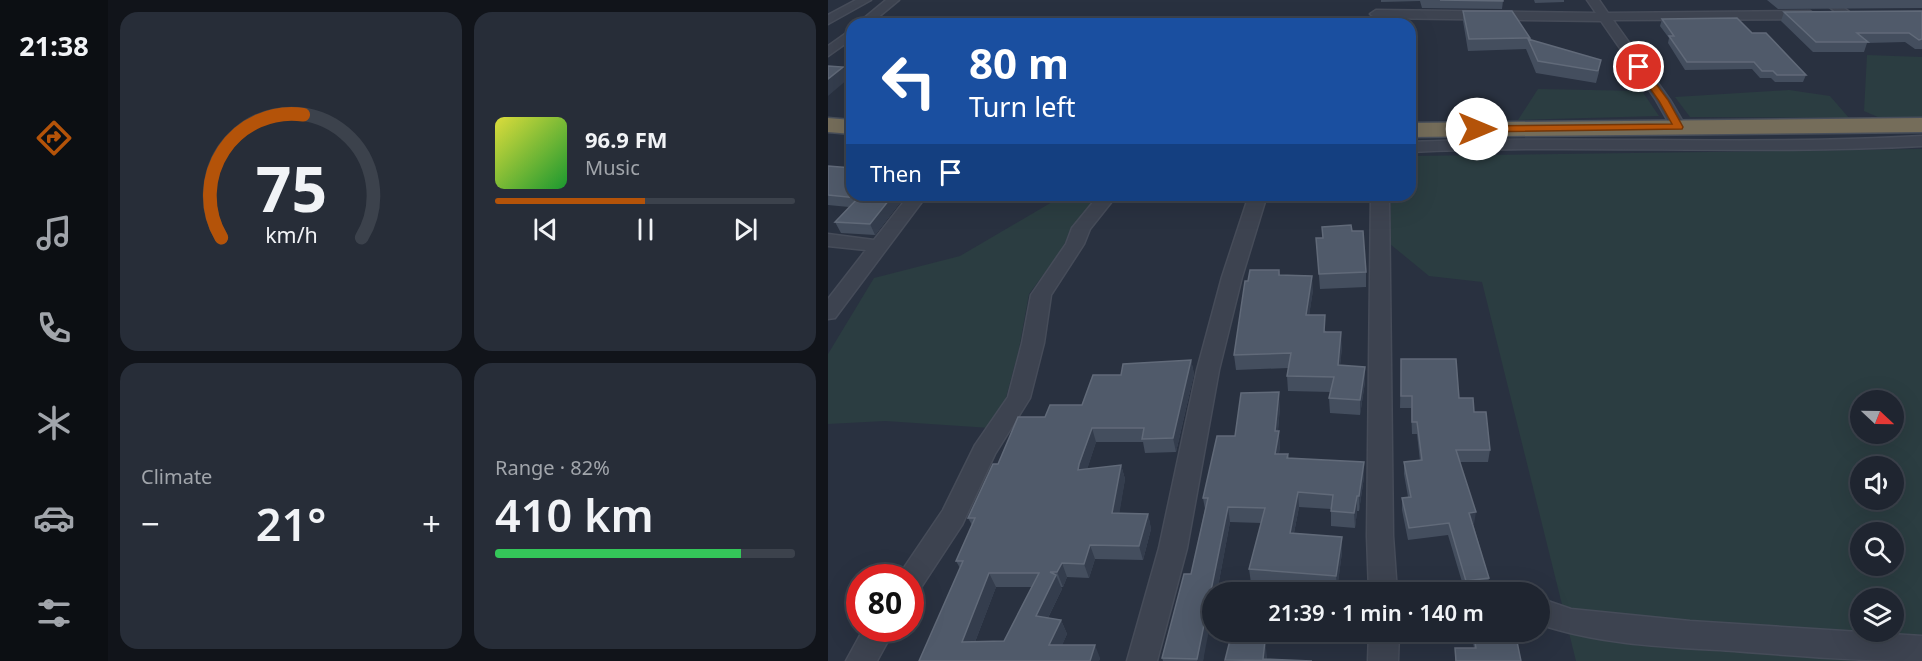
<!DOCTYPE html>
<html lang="en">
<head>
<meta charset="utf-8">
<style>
  :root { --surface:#1f2530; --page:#272d38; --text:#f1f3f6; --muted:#a1a5ab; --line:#3c424c; --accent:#b45309 }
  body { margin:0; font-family:"Noto Sans",sans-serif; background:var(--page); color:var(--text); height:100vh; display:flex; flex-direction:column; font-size:22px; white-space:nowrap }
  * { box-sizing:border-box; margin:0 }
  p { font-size:20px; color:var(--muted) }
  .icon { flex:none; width:33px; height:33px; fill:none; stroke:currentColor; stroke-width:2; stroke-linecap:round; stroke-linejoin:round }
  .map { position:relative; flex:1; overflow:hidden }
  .side { display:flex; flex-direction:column; gap:12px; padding:12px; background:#11141a; width:720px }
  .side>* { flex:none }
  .guide { position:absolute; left:18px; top:18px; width:570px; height:183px; border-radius:18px; box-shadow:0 6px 24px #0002,0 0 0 2px var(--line); background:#1a4fa0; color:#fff; overflow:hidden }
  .needle { width:39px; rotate:112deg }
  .controls { position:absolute; left:1022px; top:390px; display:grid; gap:12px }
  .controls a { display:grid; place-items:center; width:54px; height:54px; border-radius:50%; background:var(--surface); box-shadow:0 6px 24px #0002,0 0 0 2px var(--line); font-size:30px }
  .speed { position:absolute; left:18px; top:564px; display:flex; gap:12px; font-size:30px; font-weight:700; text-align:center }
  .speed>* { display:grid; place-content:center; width:78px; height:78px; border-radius:50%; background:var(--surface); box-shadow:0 6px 24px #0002,0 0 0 2px var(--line); line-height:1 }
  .speed .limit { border:9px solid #d22; background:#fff; color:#111 }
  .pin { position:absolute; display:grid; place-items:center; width:51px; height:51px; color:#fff; margin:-26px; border:3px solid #fff; border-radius:50%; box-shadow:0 2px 6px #0007 }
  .me { position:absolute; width:66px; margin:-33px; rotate:90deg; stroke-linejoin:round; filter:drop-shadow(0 0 4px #0008) }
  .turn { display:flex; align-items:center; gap:21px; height:126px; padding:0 24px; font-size:27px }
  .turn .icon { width:78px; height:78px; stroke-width:2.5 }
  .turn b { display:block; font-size:42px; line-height:51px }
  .then { display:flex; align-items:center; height:57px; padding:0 24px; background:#0003; gap:12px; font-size:22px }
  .big { font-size:45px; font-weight:600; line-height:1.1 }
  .side .widget { flex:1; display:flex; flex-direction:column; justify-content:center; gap:9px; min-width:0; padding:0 21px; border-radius:18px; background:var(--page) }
  .side .dial { align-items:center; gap:0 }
  .dial svg { height:156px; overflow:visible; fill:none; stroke:var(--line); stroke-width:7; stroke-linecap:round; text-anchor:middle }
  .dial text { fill:var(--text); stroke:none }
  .song { display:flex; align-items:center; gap:18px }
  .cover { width:72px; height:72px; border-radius:9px; background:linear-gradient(135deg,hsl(60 70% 55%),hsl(130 70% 35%)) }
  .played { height:6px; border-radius:3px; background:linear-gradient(90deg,var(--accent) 50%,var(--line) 50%) }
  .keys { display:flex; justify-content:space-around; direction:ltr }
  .heat { display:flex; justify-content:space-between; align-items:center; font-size:33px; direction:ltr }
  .charge { height:9px; border-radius:4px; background:linear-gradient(90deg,#34c759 82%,var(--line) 0) }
  .side .tiles { flex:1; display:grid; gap:12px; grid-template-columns:repeat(2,1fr) }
  .trip { position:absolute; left:374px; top:582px; width:348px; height:60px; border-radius:30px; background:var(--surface); box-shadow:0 6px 24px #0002,0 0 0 2px var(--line); font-weight:600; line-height:60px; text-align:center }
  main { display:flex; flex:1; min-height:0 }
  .dock { display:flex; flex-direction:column; width:108px; justify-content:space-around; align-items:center; background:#0c0f13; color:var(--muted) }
  .dock .icon { width:42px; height:42px }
  .dock .active { color:var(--accent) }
  .dock b { font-size:27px; color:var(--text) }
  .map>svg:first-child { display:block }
  .green { fill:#2b3d41; fill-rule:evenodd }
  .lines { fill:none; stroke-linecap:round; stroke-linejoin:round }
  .street-casing { stroke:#464c59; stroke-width:3 }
  .highway-casing { stroke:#474e5a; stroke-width:3 }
  .street { fill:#3d4350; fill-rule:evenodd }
  .highway { fill:#756d5a; fill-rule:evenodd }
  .wall { fill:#444e5e; fill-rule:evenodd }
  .shaded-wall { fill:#343d4d }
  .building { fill:#505a6a; stroke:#616a79; stroke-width:1.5; fill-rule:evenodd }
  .route { fill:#b45309; stroke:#753606; stroke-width:1.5 }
</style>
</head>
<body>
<main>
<nav class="dock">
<b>21:38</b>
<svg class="icon active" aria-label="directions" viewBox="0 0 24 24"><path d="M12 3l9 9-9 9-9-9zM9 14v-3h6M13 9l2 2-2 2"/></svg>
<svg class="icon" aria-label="music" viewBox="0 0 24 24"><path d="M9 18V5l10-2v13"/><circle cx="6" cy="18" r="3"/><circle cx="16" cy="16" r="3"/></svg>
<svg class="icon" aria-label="phone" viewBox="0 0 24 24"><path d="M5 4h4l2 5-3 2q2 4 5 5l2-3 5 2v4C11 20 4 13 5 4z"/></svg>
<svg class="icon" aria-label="climate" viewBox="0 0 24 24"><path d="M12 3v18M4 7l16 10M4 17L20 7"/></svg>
<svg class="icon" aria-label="car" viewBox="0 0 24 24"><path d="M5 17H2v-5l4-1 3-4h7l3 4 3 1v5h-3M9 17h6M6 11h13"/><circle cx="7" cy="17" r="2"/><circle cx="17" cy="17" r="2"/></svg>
<svg class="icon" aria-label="filters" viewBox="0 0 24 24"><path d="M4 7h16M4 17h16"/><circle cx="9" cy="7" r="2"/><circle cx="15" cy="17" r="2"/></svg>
</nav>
<section class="side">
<div class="tiles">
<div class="widget dial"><svg viewBox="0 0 100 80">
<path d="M14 69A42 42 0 1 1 86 69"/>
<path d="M14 69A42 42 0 0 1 56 6" stroke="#b45309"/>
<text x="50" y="56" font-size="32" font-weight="700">75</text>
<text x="50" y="72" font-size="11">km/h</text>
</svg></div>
<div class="widget">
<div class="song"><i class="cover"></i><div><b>96.9 FM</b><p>Music</p></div></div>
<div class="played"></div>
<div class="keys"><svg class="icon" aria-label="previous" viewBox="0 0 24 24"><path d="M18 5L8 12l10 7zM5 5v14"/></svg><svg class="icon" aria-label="pause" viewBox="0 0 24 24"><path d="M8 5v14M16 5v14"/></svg><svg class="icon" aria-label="next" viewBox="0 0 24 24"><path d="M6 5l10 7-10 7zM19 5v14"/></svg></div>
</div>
<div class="widget"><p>Climate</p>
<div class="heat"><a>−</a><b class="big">21°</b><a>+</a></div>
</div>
<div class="widget"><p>Range · 82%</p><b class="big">410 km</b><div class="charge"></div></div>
</div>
</section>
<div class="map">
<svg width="1094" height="661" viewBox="0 0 1094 661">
  <rect width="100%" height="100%" fill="#293140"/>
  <path class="green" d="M 1039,55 L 1094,57 L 1094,117 L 1052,118 L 1036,111 Z
    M 710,89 L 814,91 L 831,116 L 690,120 Z
    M 961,90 L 1002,96 L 1021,118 L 862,117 L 847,97 Z
    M 1094,149 L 1094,661 L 748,661 L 654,282 L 601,276 L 562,244 L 563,195 L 582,195 L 582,156 ZM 1032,400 L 1065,400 L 1065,434 L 1032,434 ZM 1032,466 L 1065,466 L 1065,500 L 1032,500 ZM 1032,532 L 1065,532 L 1065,566 L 1032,566 ZM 1032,598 L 1065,598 L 1065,632 L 1032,632 Z
    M 236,195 L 275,195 L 241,232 L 235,248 L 201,294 L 191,349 L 176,405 L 162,428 L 57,421 L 0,424 L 0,354 L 46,278 L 132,256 Z"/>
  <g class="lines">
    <g class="street-casing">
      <path id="street" d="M 28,0 L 43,0 L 0,24 L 0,15 Z
        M 58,0 L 71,0 L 42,24 L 29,24 Z
        M 759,0 L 771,0 L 780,13 L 982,11 L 988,15 L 982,19 L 785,20 L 842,100 L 858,127 L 850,132 L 845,130 L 828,100 L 773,21 L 548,18 L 542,14 L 548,10 L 768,13 Z
        M 993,0 L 1006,0 L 1025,15 L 1023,18 L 1015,18 Z
        M 24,29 L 24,39 L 0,56 L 0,46 Z
        M 1094,136 L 1094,146 C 923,155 753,144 582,152 L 582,142 C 753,135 923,146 1094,136 Z
        M 81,195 L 99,195 L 7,318 L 0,319 L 0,299 L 38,250 L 0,246 L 0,234 L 46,240 Z
        M 271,195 L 289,195 L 262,229 L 256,244 L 223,295 L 216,343 L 202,398 L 167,454 L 134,525 L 92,589 L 82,592 L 82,578 L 69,578 L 115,510 L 147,445 L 180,397 L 194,343 L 203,295 L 238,244 L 244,228 Z
        M 421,195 L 439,195 L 414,277 L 391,370 L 359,548 L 329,661 L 299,661 L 331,548 L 369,370 L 394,277 Z
        M 543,195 L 561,195 L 565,536 L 569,592 L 541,592 L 539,536 Z
        M 711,598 L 743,609 L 862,621 L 1094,636 L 1094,661 C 1031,661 969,656 906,651 C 841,647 772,645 711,624 Z
        M 36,628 L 67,628 L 49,661 L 18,661 Z
        M 541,632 L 571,632 L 570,661 L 540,661 Z"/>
    </g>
    <g class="highway-casing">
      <path id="highway" d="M 0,118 L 24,120 L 24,134 L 0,132 Z
        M 1094,118 L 1094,132 L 582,137 L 582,123 Z"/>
    </g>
    <use href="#street" class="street"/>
    <use href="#highway" class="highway"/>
  </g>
  <path class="wall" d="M 553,0 L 675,0 L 675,1 L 674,9 L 594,8 L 592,1 L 553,2 Z
    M 706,0 L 736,0 L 736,2 L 707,3 Z
    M 939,0 L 1094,0 L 1094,8 L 950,9 Z
    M 635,11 L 702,38 L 702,39 L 771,72 L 768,83 L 708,73 L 698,49 L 640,51 L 635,21 Z
    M 1094,11 L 1094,49 L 1087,49 L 1077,42 L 1039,43 L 1036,52 L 985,52 L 953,21 L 956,12 Z
    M 834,19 L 924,33 L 978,75 L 975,82 L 947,82 L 943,78 L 932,78 L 924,69 L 857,70 L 840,43 L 841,38 L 832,26 Z
    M 0,166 L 78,195 L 47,235 L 13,233 L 7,222 L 21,207 L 0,205 Z
    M 494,227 L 524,231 L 538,272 L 538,287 L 492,289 L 488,238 L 495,238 Z
    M 451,270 L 452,275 L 485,290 L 481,315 L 514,347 L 512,365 L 537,382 L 532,415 L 502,413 L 501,398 L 503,392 L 460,391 L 459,376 L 460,368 L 408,370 L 406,355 L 420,281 Z
    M 573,359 L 631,398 L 646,412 L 662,450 L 660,462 L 632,462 L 646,524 L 645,524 L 661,578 L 659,590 L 637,592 L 620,535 L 580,540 L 574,510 L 574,498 L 580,497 L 576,474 L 576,462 L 592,461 L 589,434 L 584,434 L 583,408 L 572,408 Z
    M 363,360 L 366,374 L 348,452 L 317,453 L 315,442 L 268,442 L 259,469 L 293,465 L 297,479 L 291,513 L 320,514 L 323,529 L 315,560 L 267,559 L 261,578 L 239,577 L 235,587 L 233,587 L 234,589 L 220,618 L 233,620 L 239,634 L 234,645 L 272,658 L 271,661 L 91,661 L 132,568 L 128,561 L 144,525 L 140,518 L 170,464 L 217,417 L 254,405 L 293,375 ZM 168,587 L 204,587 L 176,641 L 147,642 Z
    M 452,407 L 450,431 L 452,445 L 451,454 L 460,454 L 461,458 L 536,477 L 531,511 L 529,511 L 527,528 L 503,526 L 503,509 L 471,507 L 466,533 L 514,537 L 514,552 L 509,590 L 423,583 L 421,569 L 433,523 L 402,522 L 389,592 L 384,592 L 375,661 L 335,661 L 334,658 L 363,574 L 377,509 L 375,498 L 407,436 Z
    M 643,632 L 687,632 L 693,661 L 627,661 L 627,648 L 646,648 Z"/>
  <path class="shaded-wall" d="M 15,67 L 20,79 L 0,96 L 0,79 Z
    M 65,195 L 78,195 L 47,235 L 42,224 Z
    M 484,276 L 485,290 L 479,330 L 478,315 Z
    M 513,332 L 514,347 L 511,380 L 510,365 Z
    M 363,360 L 366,374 L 348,452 L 345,438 Z
    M 537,367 L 537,382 L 532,415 L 532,400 Z
    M 451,392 L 452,407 L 449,439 L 451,431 L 452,445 L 449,468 L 447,454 L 447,431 Z
    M 264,428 L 268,442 L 256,479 L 250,470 Z
    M 536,462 L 536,477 L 531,511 L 531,496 Z
    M 293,465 L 297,479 L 289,528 L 284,513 Z
    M 470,492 L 471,507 L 463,548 L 462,533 Z
    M 529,496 L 529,511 L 527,528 L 526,513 Z
    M 400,507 L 402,522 L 389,592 L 384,592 L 384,615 L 375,661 L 369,661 Z
    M 648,512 L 646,524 L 640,525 L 641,513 Z
    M 320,514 L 323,529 L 315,560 L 311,546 Z
    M 514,537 L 514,552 L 509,590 L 508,576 Z
    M 262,545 L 267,559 L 261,578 L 256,564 Z
    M 234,563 L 239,577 L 235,587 L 229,572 Z
    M 161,573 L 168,587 L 142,655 L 134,642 Z
    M 228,575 L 234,589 L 214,630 L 208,616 Z
    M 233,620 L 239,634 L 228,659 L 221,645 Z
    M 437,641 L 439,656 L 439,661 L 435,659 Z
    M 267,645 L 272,658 L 271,661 L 262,661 Z"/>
  <path class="building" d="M 612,0 L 675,0 L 675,1 Z
    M 635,11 L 684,11 L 702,38 L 641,39 Z
    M 1094,11 L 1094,39 L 1091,40 L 1081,33 L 1029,33 L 1040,42 L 988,42 L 956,12 Z
    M 909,18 L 924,33 L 938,33 L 978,75 L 949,75 L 945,71 L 934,71 L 926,62 L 859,62 L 841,36 L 846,36 L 834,19 Z
    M 700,39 L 773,60 L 770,71 L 710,61 Z
    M 0,66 L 15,67 L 0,79 Z
    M 0,166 L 24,168 L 24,195 L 65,195 L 42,224 L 7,222 L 30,198 L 0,195 Z
    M 523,225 L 524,231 L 535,231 L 538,272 L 491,274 L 488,238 L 495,238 L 494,227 Z
    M 422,270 L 451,270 L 451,275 L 484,276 L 478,315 L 497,315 L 496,332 L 513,332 L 510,365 L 537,367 L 532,400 L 501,398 L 506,377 L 459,376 L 463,353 L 406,355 L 417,281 L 420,281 Z
    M 573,359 L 628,359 L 631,398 L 645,398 L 646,412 L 658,412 L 662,450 L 628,450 L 648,512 L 641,513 L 661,578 L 638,581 L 621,523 L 581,528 L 574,498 L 583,497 L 576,462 L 594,460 L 589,422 L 584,422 L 584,396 L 573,396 Z
    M 363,360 L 345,438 L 314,439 L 316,428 L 264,428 L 251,464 L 250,470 L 293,465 L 284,513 L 320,514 L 311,546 L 262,545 L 256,564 L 234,563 L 229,572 L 222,572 L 228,575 L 208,616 L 233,620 L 221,645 L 267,645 L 262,661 L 91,661 L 135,561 L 128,561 L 147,518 L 140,518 L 165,464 L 170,464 L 190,417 L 217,417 L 222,405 L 254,405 L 265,375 L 293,375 L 295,364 ZM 161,573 L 211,573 L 176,641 L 134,642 Z
    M 451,392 L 447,431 L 451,431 L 447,454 L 460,454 L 459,458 L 536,462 L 531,496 L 529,496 L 526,513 L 503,511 L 505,495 L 470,492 L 462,533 L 514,537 L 508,576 L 421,569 L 437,508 L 400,507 L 369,659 L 334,658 L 356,574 L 363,574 L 380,498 L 375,498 L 389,436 L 407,436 L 413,393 Z
    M 645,632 L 687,632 L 693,661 L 628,661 L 627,648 L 648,648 Z
    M 402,640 L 437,641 L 435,659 L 484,661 L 397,660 Z"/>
  <path class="route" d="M 808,65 L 814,65 L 840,100 L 855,127 L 854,129 L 649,132 L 644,129 L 649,126 L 844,124 L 831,101 L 807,67 Z"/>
</svg>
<div class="controls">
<a><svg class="needle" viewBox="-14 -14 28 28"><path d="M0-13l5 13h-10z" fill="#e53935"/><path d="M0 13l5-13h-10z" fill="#a1a5ab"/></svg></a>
<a><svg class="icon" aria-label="sound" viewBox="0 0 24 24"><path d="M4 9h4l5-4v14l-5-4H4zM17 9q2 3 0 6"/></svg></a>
<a><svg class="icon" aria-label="search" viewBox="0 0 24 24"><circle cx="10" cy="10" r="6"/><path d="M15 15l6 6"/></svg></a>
<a><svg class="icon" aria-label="layers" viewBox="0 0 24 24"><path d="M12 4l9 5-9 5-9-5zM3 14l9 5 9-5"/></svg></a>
</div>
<div class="speed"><div class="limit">80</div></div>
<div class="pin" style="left:811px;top:67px;background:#d93025"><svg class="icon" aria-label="arrive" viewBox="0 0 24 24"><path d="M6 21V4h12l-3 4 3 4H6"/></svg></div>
<svg class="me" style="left:649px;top:129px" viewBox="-20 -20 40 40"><circle r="19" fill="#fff"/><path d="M0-13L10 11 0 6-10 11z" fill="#b45309"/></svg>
<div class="trip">21:39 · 1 min · 140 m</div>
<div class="guide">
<div class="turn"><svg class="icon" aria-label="left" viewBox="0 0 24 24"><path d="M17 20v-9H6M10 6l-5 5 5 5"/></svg><div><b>80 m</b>Turn left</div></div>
<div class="then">Then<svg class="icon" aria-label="arrive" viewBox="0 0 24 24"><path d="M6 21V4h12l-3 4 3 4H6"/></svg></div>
</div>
</div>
</main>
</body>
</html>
